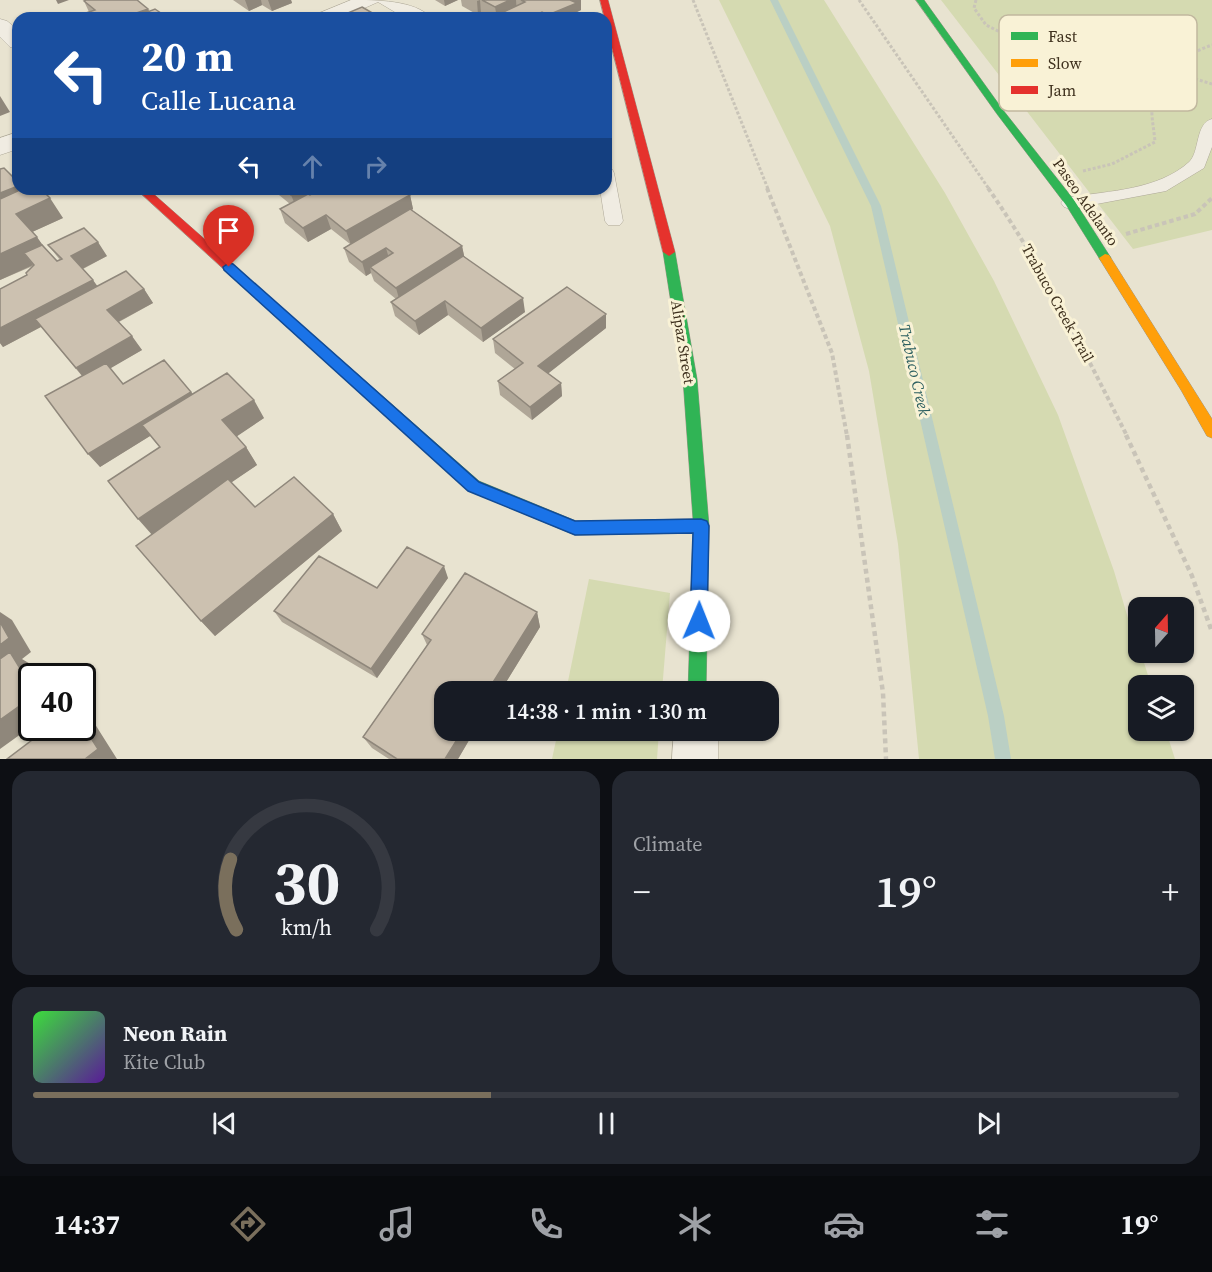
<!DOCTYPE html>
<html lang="en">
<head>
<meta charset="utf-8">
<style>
  :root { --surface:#171b24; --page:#242831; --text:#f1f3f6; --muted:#9ea1a6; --line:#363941; --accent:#7a6f5c }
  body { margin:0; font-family:"Source Serif 4",serif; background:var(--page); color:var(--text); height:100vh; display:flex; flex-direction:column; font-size:22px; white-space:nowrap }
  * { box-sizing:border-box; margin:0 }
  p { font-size:20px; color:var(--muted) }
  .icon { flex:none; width:33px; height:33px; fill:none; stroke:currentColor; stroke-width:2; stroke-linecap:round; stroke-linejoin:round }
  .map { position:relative; height:759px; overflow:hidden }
  .side { display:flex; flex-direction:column; gap:12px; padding:12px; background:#0d0f14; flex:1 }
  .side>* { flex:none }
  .guide { position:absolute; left:12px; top:12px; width:600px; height:183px; border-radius:18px; box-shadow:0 2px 4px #0004; background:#1a4fa0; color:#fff; overflow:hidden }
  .needle { width:39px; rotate:20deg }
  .fabs { position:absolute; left:1128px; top:597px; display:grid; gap:12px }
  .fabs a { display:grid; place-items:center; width:66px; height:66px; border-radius:12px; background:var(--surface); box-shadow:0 2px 4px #0004; font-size:30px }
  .speed { position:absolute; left:18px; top:663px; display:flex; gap:12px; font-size:30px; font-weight:700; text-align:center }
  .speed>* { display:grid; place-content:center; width:78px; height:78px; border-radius:50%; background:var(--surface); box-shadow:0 2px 4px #0004; line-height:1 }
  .speed .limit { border:3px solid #111; border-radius:9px; background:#fff; color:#111 }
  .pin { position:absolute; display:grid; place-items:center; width:51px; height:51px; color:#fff; margin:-62px -26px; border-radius:50% 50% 50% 0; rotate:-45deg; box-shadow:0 0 6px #0007 }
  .pin .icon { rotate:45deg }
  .me { position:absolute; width:66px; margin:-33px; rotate:1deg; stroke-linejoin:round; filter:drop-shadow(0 0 4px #0008) }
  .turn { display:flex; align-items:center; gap:21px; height:126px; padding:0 30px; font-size:27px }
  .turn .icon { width:78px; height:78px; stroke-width:2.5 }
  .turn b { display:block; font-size:42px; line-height:51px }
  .lanes { display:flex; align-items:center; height:57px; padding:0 30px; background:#0003; justify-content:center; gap:30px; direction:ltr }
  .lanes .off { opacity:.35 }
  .big { font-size:45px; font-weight:600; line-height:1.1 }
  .side .widget { flex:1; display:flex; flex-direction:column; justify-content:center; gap:9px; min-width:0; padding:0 21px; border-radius:18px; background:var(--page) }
  .side .dial { align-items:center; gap:0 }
  .dial svg { height:156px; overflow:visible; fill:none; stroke:var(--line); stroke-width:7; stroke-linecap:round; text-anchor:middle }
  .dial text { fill:var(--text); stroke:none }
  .song { display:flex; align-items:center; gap:18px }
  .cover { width:72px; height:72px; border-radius:9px; background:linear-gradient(135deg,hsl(120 70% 55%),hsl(270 70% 35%)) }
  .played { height:6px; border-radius:3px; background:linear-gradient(90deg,var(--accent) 40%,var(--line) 40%) }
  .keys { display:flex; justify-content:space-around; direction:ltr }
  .heat { display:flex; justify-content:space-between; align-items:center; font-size:33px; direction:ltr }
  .side .tiles { flex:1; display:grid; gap:12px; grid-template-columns:1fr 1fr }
  .widget:last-child { grid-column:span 2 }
  .trip { position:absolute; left:434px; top:681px; width:345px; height:60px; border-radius:18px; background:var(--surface); box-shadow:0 2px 4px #0004; font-weight:600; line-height:60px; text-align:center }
  .menu { display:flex; height:96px; justify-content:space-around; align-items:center; background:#090b0e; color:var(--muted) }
  .menu .icon { width:42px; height:42px }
  .menu .selected { color:var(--accent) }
  .menu b { font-size:27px; color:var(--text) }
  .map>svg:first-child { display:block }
  .green { fill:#d5dab1 }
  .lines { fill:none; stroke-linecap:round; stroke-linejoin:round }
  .stream { fill:#bacfc4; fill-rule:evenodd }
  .lane-casing { stroke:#aea898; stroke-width:1 }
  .street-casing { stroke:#aea898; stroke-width:1 }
  .fast-casing { stroke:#9d9788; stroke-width:1 }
  .slow-casing { stroke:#9d9788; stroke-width:1 }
  .jam-casing { stroke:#9d9788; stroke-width:1 }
  .path-far2 { stroke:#c9c4b8; stroke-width:3; stroke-dasharray:3 2; stroke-linecap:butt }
  .path-far1 { stroke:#c9c4b8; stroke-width:4; stroke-dasharray:4.5 3; stroke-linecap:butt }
  .path { stroke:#c9c4b8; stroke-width:4.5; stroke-dasharray:5 4; stroke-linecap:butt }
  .lane { fill:#f0ece2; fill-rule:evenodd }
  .street { fill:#f0ece2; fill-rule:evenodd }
  .fast { fill:#30b455; fill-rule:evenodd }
  .slow { fill:#ff9f0a; fill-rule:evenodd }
  .jam { fill:#e5322d; fill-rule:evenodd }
  .wall { fill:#afa697 }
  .shaded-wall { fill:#8f877b }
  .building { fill:#ccc1b0; stroke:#8f877b; stroke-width:1.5 }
  .route { fill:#1a73e8; stroke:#114b97; stroke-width:1.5 }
  .labels { text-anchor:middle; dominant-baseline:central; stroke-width:6; stroke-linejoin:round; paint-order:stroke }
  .street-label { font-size:15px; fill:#3f311e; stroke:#f9f2d6 }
  .water-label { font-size:16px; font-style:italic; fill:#2c5f60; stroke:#f9f2d6 }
  .key { fill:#f9f2d6; stroke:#c1b89f; stroke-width:1.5 }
  .key-label { font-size:16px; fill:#3f311e }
</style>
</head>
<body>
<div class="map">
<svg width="1212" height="759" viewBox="0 0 1212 759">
  <rect width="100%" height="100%" fill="#e8e3d0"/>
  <path class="green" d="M 719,0 L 824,0 L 945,193 L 994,281 L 1058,415 L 1114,571 L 1138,652 L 1141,653 L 1151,685 L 1138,686 L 1138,730 L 1166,731 L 1175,759 L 919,759 L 898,544 L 869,371 L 830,226 Z
    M 941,0 L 1212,0 L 1212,230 L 1133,249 Z
    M 589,579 L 670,593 L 662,691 L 566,691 Z
    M 558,731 L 659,731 L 657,759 L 552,759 Z"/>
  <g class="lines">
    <path class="stream" d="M 770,0 L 778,0 L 881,206 L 1004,716 L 1011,759 L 995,759 L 988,716 L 871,206 Z"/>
    <g class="lane-casing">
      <path id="lane" d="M 1212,119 L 1212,147 L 1204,168 L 1166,191 L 1070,209 L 1064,207 L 1061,203 L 1064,199 L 1070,197 C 1109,191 1158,190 1189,162 C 1200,152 1195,123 1212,119 Z
        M 606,168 L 612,169 L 614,173 L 623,221 L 620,225 L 608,225 L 605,221 L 600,189 L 606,189 Z"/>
    </g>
    <g class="street-casing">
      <path id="street" d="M 351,0 C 375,0 416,0 431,18 L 405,18 L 378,2 L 342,18 L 314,18 L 317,14 Z
        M 0,19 L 7,21 L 18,30 L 18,49 L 10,47 L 0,37 Z
        M 18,132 L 18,149 L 0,155 L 0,138 Z
        M 674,730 L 718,730 L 718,759 L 672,759 Z"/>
    </g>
    <g class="fast-casing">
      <path id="fast" d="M 916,0 L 924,0 L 1003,110 L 1074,200 L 1111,258 L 1109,261 L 1101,261 L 1066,205 L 997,114 Z
        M 669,248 L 675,252 L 697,379 L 709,526 L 706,692 L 688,692 L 693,533 L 575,535 L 469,491 L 294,331 L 295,328 L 305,328 L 479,481 L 576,521 L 693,519 L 683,379 L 663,252 Z"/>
    </g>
    <g class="slow-casing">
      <path id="slow" d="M 1105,254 L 1109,255 L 1212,419 L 1212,438 L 1207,436 L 1181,390 L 1099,258 Z"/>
    </g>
    <g class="jam-casing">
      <path id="jam" d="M 600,0 L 608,0 L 675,252 L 669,256 L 663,252 Z
        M 136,189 L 148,189 L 305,328 L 306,331 L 305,334 L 295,334 Z"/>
    </g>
    <path class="path-far2" d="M 693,0 L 768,189
      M 859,0 L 989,189
      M 976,0 L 974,8 L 986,25 L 1030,47 L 1098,72 L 1154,66 L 1212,84
      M 1083,171 L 1112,164 L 1155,142 C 1154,129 1151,117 1152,104 C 1153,74 1186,54 1212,45"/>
    <path class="path-far1" d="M 767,188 L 832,353 L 847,436
      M 988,188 C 1043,267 1084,351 1127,436
      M 1126,234 L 1195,214 L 1212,198"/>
    <path class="path" d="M 847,435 L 883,693 L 886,759
      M 1126,435 L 1192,576 L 1212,632"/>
    <use href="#lane" class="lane"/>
    <use href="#street" class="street"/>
    <use href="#fast" class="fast"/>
    <use href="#slow" class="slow"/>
    <use href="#jam" class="jam"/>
  </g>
  <path class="wall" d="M 233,0 L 291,0 L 292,3 L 272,11 L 262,5 L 249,11 Z
    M 435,0 L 458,0 L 445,6 Z
    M 461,0 L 581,0 L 581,10 L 577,12 L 577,18 L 484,18 L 482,17 L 481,13 L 478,15 L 462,6 Z
    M 84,1 L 150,11 L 168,18 L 89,12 Z
    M 0,169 L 18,189 L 63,218 L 32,232 L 45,248 L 57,261 L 60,260 L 48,245 L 107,256 L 83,269 L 97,286 L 144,289 L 153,303 L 119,322 L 142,350 L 110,368 L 123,384 L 191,392 L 193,394 L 264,418 L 236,436 L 246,447 L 257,465 L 231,482 L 255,507 L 333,514 L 342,531 L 215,636 L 201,621 L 152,535 L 160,448 L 150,436 L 100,467 L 82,376 L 41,327 L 3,347 L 0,343 L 0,289 L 27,275 L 33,266 L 0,280 Z
    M 277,189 L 356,189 L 358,191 L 410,195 L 413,209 L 412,210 L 462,246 L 464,256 L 525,312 L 483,342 L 448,315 L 419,335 L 395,316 L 391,302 L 396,299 L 374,281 L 371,273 L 366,276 L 349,262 L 344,248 L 350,244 L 331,229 L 308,242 L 285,223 L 280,209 L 290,204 L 279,195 Z
    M 606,328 L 548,373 L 561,383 L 562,396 L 532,420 L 500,395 L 498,381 L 515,369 L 495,353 L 493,339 Z
    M 448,578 L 377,678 L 282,622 L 274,611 L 377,588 Z
    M 537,612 L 540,627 L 500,692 L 444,692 L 444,730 L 475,730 L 458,759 L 389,759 L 372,748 L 363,737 L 427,645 L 422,634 Z"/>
  <path class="shaded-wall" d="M 56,0 L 69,0 L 58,4 Z
    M 245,0 L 261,0 L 262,5 L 249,11 Z
    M 268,0 L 291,0 L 292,3 L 272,11 Z
    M 444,0 L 458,0 L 445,6 Z
    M 480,0 L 481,13 L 478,15 L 477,1 Z
    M 510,0 L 516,0 L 517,16 L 497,15 L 497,18 L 495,7 Z
    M 566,0 L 581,0 L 581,10 L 577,12 L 577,18 L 549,18 L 548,15 Z
    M 148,9 L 153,18 L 122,18 Z
    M 542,12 L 542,18 L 529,18 Z
    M 0,96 L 10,112 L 0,116 Z
    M 18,186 L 18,189 L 24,189 L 0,219 L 0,193 Z
    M 302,189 L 333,189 L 297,209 L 291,195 Z
    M 410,195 L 413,209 L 351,245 L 346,231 Z
    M 50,198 L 63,218 L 30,233 L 16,214 Z
    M 326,215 L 331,229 L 308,242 L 303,228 Z
    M 37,237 L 51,257 L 24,253 L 33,265 L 0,280 L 0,254 Z
    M 98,242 L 107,256 L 80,270 L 71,256 Z
    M 462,246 L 465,260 L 400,302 L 396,288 Z
    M 386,248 L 390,262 L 370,267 L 371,273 L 366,276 L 362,262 Z
    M 93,280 L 103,294 L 3,347 L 0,343 L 0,328 Z
    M 144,289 L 153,303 L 116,323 L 107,310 Z
    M 523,298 L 525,312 L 483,342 L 481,328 Z
    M 445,301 L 448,315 L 419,335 L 415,321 Z
    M 606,314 L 606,328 L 540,380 L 538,366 Z
    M 132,336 L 142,350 L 87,382 L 76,368 Z
    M 561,383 L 562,396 L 532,420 L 530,407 Z
    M 191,392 L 200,405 L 100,467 L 88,454 Z
    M 254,400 L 264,418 L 233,439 L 222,420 Z
    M 246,447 L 257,465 L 153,536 L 138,519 Z
    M 333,514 L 342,531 L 215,636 L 201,621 Z
    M 444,566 L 448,578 L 377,678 L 371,669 Z
    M 0,612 L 12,620 L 31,652 L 22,659 L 32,665 L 39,676 L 32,676 L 32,688 L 0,674 Z
    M 537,612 L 540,627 L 500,692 L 487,692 Z
    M 32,697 L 32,726 L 0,749 L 0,720 Z
    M 82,715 L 93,721 L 117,759 L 85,759 Z
    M 463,730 L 475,730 L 458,759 L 445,759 Z"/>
  <path class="building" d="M 86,0 L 137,0 L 148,9 L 122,18 L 71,18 L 95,10 L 84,1 Z
    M 482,0 L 510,0 L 495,7 Z
    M 521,0 L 570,0 L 577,3 L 548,15 L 542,12 L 529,18 L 502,18 L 497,15 L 525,2 Z
    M 362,7 L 381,18 L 336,18 Z
    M 155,9 L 168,18 L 132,18 Z
    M 4,168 L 18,182 L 18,186 L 0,193 L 0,169 Z
    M 22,189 L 41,189 L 50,198 L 16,214 L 37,237 L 0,254 L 0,199 Z
    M 284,189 L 302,189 L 291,195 Z
    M 322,189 L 356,189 L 358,191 L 361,189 L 401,189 L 410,195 L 346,231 L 326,215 L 303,228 L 280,209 L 308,194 L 310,195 Z
    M 410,209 L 462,246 L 396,288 L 370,267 L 393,253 L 386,248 L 362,262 L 344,248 Z
    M 84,228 L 98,242 L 71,256 L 93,280 L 0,328 L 0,289 L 27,275 L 26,273 L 34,265 L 24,253 L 42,245 L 57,261 L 62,259 L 48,245 Z
    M 463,256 L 523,298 L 481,328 L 445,301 L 415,321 L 391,302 Z
    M 126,271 L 144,289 L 107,310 L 132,336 L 76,368 L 35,319 Z
    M 567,287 L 606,314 L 538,366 L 561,383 L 530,407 L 498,381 L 523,363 L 493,339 Z
    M 164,360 L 191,392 L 88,454 L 45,396 L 106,363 L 123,384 Z
    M 227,373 L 254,400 L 222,420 L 246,447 L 138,519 L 108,481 L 160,447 L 142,425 Z
    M 294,477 L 333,514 L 201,621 L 136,546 L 228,479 L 255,507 Z
    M 407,547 L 444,566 L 371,669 L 274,611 L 319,556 L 377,588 Z
    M 465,573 L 537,612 L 487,692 L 444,692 L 444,730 L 463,730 L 445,759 L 397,759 L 363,737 L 431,640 L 422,634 Z
    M 0,622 L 9,638 L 0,645 Z
    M 10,652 L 32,688 L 32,697 L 0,720 L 0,659 Z
    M 82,724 L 98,749 L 85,759 L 7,759 L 48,728 L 82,728 Z"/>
  <path class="route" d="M 229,263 L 233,264 L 479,482 L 575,521 L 701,519 L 707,521 L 709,526 L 707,621 L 705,626 L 699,629 L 693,626 L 690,621 L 693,533 L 575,535 L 468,491 L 224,270 L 223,267 Z"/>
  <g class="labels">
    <g class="street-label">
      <text transform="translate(1086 202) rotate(55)">Paseo Adelanto</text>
      <text transform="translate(1058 303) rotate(61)">Trabuco Creek Trail</text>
      <text transform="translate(683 342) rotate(81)">Alipaz Street</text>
    </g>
    <g class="water-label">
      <text transform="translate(915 370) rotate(77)">Trabuco Creek</text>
    </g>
  </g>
  <rect x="999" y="15" width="198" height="96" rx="9" class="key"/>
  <rect x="1011" y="32" width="27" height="8" fill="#30b455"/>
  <rect x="1011" y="59" width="27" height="8" fill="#ff9f0a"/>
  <rect x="1011" y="86" width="27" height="8" fill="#e5322d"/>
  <g class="key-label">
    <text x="1048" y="42">Fast</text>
    <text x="1048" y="69">Slow</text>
    <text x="1048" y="96">Jam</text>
  </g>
</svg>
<div class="fabs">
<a><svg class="needle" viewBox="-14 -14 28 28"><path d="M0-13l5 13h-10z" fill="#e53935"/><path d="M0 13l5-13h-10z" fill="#9ea1a6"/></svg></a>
<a><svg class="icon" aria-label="layers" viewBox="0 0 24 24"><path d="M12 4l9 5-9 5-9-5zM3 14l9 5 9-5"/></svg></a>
</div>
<div class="speed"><div class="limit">40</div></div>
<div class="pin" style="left:229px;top:267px;background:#d93025"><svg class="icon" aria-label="arrive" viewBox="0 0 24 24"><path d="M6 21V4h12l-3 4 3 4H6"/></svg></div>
<svg class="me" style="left:699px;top:621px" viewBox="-20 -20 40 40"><circle r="19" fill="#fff"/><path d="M0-13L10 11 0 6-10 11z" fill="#1a73e8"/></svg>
<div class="trip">14:38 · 1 min · 130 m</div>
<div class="guide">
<div class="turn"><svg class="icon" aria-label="left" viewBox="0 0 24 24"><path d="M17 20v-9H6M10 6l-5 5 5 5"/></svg><div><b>20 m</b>Calle Lucana</div></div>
<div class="lanes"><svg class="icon" aria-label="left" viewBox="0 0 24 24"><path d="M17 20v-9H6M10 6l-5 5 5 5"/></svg><svg class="icon off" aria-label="ahead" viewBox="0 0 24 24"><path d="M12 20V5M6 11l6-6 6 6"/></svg><svg class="icon off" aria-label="right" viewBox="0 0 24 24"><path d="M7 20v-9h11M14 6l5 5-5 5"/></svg></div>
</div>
</div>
<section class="side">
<div class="tiles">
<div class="widget dial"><svg viewBox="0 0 100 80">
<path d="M14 69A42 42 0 1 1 86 69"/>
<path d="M14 69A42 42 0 0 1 11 33" stroke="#7a6f5c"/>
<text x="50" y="56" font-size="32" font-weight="700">30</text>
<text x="50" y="72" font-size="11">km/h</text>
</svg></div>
<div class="widget"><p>Climate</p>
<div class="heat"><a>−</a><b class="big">19°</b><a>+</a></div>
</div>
<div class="widget">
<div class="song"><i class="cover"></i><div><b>Neon Rain</b><p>Kite Club</p></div></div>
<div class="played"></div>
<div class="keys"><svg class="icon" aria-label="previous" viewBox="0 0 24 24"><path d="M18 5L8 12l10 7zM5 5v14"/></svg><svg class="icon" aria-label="pause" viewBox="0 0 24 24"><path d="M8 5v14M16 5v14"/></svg><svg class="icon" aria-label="next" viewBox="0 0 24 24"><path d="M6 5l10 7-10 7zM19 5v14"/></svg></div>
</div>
</div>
</section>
<nav class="menu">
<b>14:37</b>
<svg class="icon selected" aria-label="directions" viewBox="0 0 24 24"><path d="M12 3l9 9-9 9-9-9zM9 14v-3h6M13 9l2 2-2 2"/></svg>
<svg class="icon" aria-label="music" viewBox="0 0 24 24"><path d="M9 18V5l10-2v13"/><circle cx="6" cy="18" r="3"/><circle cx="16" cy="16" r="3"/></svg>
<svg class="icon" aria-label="phone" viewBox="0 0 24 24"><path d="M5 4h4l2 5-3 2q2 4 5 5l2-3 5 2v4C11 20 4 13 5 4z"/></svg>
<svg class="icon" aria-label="climate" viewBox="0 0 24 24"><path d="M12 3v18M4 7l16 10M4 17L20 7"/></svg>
<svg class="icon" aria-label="car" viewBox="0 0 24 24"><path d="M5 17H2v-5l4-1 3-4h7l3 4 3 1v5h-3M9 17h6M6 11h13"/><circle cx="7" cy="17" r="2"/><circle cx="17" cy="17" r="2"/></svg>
<svg class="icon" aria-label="filters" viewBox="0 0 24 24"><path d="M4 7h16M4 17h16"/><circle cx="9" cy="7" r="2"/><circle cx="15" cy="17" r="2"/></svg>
<b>19°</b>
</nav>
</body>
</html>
